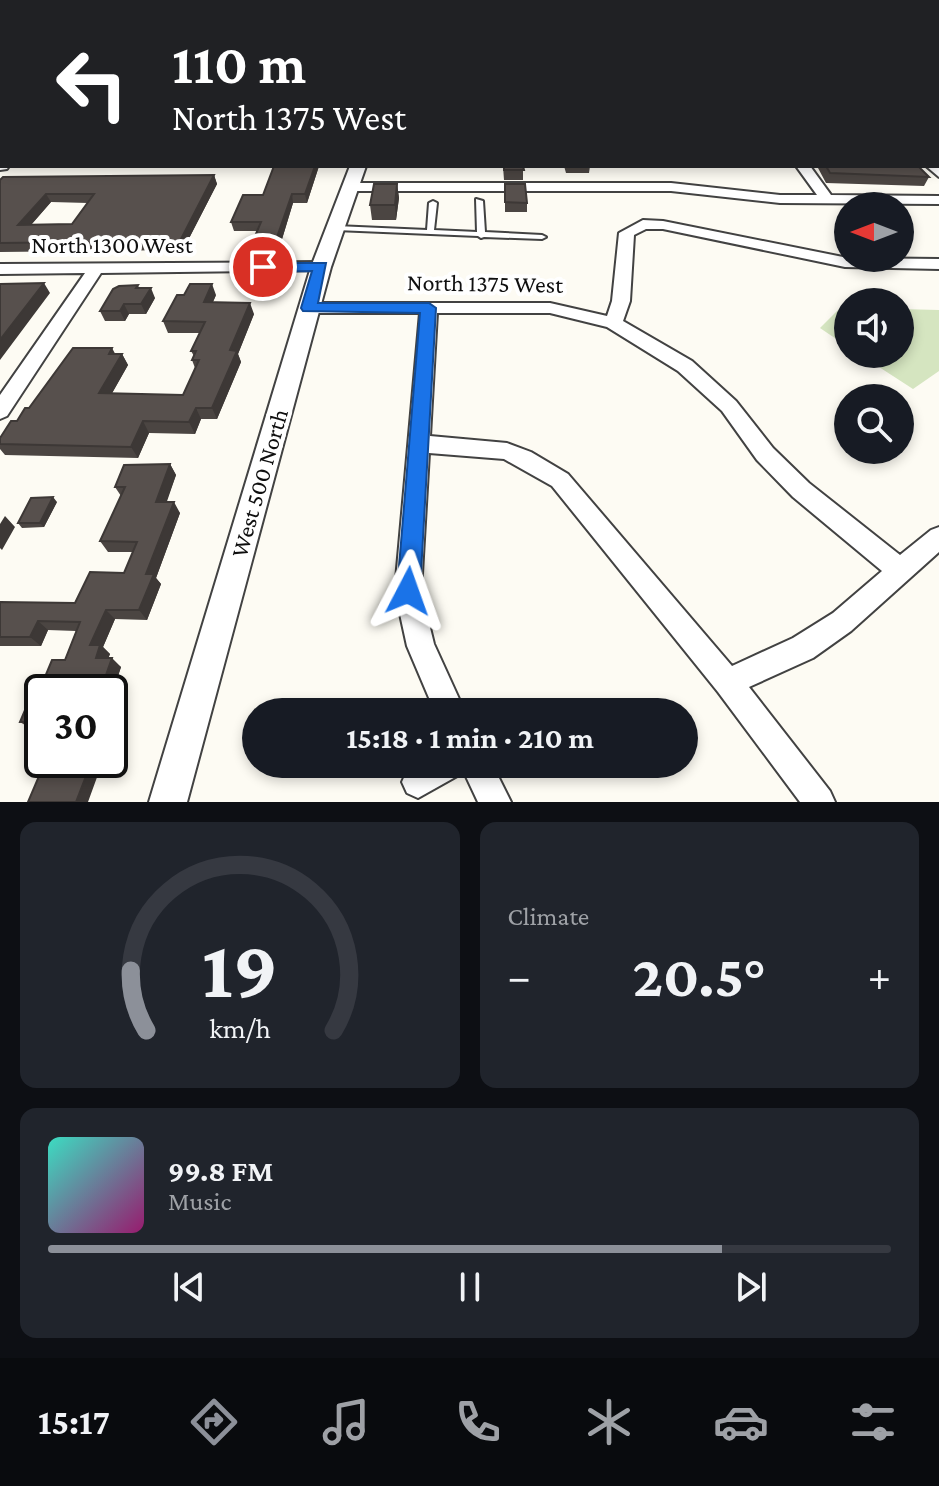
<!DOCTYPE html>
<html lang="en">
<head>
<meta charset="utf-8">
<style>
  :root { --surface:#171b24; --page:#20242c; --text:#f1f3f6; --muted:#9ea1a6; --line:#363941; --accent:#8c9099 }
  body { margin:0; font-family:"Crimson Pro",serif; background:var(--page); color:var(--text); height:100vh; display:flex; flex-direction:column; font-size:30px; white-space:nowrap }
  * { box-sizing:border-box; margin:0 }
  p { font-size:26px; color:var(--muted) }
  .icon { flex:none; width:44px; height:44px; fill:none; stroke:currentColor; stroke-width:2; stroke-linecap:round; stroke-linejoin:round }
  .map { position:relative; height:802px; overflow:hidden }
  .sheet { display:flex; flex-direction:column; gap:20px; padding:20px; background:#0d0f14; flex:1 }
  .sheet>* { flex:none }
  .hud { position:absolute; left:0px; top:0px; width:940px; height:168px; box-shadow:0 4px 12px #0003; background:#202124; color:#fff; overflow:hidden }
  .needle { width:52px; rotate:270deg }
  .fabs { position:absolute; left:834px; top:192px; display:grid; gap:16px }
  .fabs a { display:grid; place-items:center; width:80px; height:80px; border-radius:50%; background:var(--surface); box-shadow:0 4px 12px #0003; font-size:40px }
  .speed { position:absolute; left:24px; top:674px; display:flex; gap:16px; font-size:40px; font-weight:700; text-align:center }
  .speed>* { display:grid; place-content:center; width:104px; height:104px; border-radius:50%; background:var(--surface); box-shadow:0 4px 12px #0003; line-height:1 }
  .speed .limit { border:4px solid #111; border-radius:12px; background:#fff; color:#111 }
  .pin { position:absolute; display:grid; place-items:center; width:68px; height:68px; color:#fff; margin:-34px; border:4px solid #fff; border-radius:50%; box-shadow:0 2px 8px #0007 }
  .me { position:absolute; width:88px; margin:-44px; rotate:4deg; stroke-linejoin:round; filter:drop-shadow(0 0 6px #0008) }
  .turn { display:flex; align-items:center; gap:28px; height:168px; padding:0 40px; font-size:36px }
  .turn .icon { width:104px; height:104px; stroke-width:2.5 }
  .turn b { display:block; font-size:56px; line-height:68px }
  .big { font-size:60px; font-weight:700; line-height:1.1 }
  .sheet .widget { flex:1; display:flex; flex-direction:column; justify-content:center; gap:12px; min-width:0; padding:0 28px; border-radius:16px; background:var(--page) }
  .sheet .dial { align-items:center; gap:0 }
  .dial svg { height:208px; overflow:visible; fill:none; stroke:var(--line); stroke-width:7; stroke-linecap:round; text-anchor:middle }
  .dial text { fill:var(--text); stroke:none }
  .song { display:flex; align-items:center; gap:24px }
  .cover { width:96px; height:96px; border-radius:12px; background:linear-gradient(135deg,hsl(170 70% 55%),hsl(320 70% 35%)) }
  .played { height:8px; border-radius:4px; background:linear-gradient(90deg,var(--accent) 80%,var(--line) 80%) }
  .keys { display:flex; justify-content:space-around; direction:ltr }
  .heat { display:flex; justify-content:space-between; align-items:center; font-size:44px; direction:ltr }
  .sheet .tiles { flex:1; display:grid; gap:20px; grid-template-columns:1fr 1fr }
  .widget:last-child { grid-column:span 2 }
  .trip { position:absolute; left:242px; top:698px; width:456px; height:80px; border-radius:40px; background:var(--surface); box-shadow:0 4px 12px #0003; font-weight:700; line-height:80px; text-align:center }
  .tab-bar { display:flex; height:128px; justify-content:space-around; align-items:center; background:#090b0e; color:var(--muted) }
  .tab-bar .icon { width:56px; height:56px }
  .tab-bar .active { color:var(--accent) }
  .tab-bar b { font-size:36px; color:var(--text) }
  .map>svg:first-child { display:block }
  .green { fill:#d5e5c0 }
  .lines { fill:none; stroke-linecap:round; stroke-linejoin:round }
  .service-casing { stroke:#424242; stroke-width:4 }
  .minor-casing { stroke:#424242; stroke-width:4 }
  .tertiary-casing { stroke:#424242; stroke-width:4 }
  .service { fill:#fff; fill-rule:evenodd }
  .minor { fill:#fff; fill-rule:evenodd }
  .tertiary { fill:#fff; fill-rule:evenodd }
  .wall { fill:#4b4542; fill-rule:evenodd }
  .shaded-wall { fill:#3d3836 }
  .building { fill:#57504d; stroke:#3d3836; stroke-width:2; fill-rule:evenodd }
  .route { fill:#1a73e8; stroke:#114b97; stroke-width:2 }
  .labels { text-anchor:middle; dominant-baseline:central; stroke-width:8; stroke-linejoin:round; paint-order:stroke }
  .street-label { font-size:24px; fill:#0f0f0f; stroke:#fff }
</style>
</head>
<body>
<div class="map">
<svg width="939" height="802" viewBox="0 0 939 802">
  <rect width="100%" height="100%" fill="#fdfbf3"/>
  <path class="green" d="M 841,307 L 848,307 L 848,347 L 820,328 Z
    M 900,309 L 939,310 L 939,371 L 913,389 L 859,354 L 900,354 Z"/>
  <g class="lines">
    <g class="service-casing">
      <path id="service" d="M 314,0 L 318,0 L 317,2 L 313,2 Z
        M 476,199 L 483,201 L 485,232 L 542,235 L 546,237 L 542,239 L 484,237 L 481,238 L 478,236 L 336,230 L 332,228 L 336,226 L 427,230 L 429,203 L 433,201 L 437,203 L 434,230 L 477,232 Z"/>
    </g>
    <g class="minor-casing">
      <path id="minor" d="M 48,0 L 119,0 L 121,2 L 50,2 Z
        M 504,0 L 512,0 L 512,2 L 504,2 Z
        M 776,0 L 785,0 L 786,2 L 777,2 Z
        M 2,31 L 2,38 L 0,39 L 0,32 Z
        M 938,33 L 939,33 L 939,40 L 938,40 Z
        M 0,162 L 2,166 L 9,166 L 7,169 L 0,170 Z
        M 938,164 L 939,165 L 939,177 L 926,166 Z
        M 796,166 L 810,166 L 831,195 L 939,196 L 939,204 L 780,203 L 671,191 L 352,191 L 345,187 L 352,183 L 671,183 L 780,195 L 817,195 Z
        M 643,220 L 663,221 L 848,258 L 939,259 L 939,269 L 845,267 L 663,229 L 646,229 L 634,235 L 630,301 L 623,321 L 692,361 L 736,401 L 773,448 L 809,483 L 900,555 L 931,530 L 939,527 L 939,552 L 851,631 L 813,658 L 749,687 L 830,791 L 835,802 L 800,802 L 718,692 L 552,486 L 504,459 L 429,453 L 421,591 L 434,644 L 465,712 L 435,712 L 407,646 L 395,591 L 420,313 L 308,313 L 299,308 L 308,303 L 550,303 L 607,316 L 612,301 L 619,233 ZM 437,313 L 550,313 L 607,327 L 678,371 L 722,411 L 757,460 L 793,497 L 882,571 L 833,613 L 793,638 L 732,666 L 568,474 L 531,452 L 507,443 L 430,436 Z
        M 321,262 L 327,264 L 327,270 L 101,273 L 7,416 L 0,419 L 0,395 L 85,273 L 0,274 L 0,264 Z
        M 419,764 L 492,764 L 511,802 L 478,802 L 462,768 L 459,775 L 418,798 L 407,793 L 402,782 L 407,771 Z"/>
    </g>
    <g class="tertiary-casing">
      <path id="tertiary" d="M 400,0 L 410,0 L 410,2 L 400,2 Z
        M 350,166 L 366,166 L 331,267 L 187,802 L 149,802 L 311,267 Z"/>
    </g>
    <use href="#service" class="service"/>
    <use href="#minor" class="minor"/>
    <use href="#tertiary" class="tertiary"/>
  </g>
  <path class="wall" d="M 319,166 L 307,203 L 293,203 L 279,249 L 255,249 L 253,241 L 257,231 L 234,231 L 231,222 L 263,195 Z
    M 503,166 L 523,166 L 523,180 L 504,180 Z
    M 564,166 L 590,166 L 589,173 L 566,173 Z
    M 819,166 L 918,166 L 929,177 L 924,186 L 826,183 L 818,168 Z
    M 214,175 L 217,184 L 183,250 L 0,252 L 0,180 ZM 51,202 L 88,203 L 72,224 L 31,225 Z
    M 397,184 L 399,198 L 396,220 L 372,220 L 370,205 Z
    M 505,184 L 527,203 L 527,212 L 505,212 Z
    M 138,285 L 139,288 L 155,298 L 146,314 L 129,314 L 125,321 L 105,321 L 100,311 Z
    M 216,295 L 213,302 L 254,314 L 238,354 L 241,362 L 217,419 L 201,419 L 195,434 L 149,433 L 138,458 L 5,455 L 0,449 L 0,438 L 17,421 L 115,354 L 122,354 L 128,365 L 112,393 L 183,395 L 195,368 L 192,360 L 194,356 L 191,351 L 200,333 L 168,333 L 163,321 Z
    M 170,464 L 176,475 L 166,502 L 180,513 L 156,578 L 161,584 L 147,620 L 115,619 L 103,647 L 110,654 L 108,658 L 121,667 L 110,700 L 110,692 L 42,692 L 42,729 L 33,730 L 20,722 L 45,677 L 65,660 L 76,631 L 48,630 L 41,646 L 0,646 L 0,602 L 75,603 L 124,573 L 133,552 L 108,552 L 100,541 L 121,496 L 115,487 Z
    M 57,502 L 44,527 L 22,528 L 18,523 Z"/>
  <path class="shaded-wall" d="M 315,166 L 319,166 L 307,203 L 305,194 Z
    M 214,175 L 217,184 L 183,250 L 180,241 Z
    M 397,184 L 399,198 L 396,220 L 395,205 Z
    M 46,194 L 51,202 L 23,234 L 18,225 Z
    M 292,194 L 293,203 L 279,249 L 276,240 Z
    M 44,283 L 50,293 L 0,360 L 0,340 Z
    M 212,284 L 216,295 L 208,313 L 204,302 Z
    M 151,288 L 155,298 L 146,314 L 141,304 Z
    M 250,303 L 254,314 L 238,354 L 241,362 L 217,419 L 212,408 L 230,350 Z
    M 124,304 L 129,314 L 125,321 L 120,311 Z
    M 112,348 L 118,359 L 122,354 L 128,365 L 106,404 L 99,393 L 109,354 Z
    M 196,408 L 201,419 L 195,434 L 189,422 Z
    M 143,421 L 149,433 L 138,458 L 131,447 Z
    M 170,464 L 176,475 L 163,513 L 156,502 Z
    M 53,497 L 57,502 L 44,527 L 40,523 Z
    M 174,502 L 180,513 L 156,578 L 161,584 L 147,620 L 139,610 L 146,574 Z
    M 5,516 L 15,527 L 2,550 L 0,548 L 0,524 Z
    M 106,610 L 115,619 L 103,647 L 110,654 L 105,667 L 96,658 L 90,645 Z
    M 38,621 L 48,630 L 41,646 L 30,637 Z
    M 112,658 L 121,667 L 110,700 L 110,692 L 100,692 Z
    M 91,763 L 100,769 L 88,802 L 76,802 Z"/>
  <path class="building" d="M 632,0 L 677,0 L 678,2 L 633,2 Z
    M 274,166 L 315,166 L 305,194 L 292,194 L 276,240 L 253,241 L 261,222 L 231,222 L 243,195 L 263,195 Z
    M 504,166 L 523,166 L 524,170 L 504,170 Z
    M 826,166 L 918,166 L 929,177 L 830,173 Z
    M 214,175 L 180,241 L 0,243 L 0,180 L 3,177 ZM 46,194 L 94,194 L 72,224 L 18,225 Z
    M 374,184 L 397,184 L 395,205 L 370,205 Z
    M 505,184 L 525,184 L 527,203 L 505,202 Z
    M 44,283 L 0,340 L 0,284 Z
    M 190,284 L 212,284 L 204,302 L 250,303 L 230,350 L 237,351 L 212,408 L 196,408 L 189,422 L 143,421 L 131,447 L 0,444 L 0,438 L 11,421 L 17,421 L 25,408 L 29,408 L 73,348 L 112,348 L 109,354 L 122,354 L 99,393 L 183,395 L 199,360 L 192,360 L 196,351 L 191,351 L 205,322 L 163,321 L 177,295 L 184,295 Z
    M 138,285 L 136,288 L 151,288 L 141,304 L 124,304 L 120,311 L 100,311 L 113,289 L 119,286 Z
    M 170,464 L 156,502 L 174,502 L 146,574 L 154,574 L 139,610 L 106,610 L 90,645 L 100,645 L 96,658 L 112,658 L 100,692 L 42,692 L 42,721 L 20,722 L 39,677 L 45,677 L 52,660 L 65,660 L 80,622 L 38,621 L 30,637 L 0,637 L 0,602 L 75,603 L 90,572 L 124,573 L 137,542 L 100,541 L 125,487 L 115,487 L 124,465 Z
    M 53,497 L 40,523 L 18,523 L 31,498 Z
    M 45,762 L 91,763 L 76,802 L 28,802 Z"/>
  <path class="route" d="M 326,263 L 318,303 L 429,303 L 436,308 L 420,591 L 416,598 L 408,602 L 400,598 L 397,591 L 420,313 L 303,311 L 301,308 L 312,271 L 263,272 L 255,267 L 263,263 Z"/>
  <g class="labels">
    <g class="street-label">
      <text x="112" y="244">North 1300 West</text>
      <text transform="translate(485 283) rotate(1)">North 1375 West</text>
      <text transform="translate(259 483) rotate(-74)">West 500 North</text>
    </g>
  </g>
</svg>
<div class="fabs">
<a><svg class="needle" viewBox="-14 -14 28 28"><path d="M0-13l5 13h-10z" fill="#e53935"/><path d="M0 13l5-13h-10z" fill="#9ea1a6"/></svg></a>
<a><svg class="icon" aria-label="sound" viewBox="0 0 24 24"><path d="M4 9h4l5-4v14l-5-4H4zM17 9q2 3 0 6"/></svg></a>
<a><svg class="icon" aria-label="search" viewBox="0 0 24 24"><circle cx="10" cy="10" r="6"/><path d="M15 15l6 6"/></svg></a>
</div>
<div class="speed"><div class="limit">30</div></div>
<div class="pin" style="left:263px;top:267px;background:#d93025"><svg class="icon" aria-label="arrive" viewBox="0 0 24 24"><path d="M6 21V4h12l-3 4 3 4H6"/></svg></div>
<svg class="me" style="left:408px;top:591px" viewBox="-20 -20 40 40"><path d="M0-17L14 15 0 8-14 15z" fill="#1a73e8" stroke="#fff" stroke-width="4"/></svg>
<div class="trip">15:18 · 1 min · 210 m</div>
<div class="hud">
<div class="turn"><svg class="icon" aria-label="left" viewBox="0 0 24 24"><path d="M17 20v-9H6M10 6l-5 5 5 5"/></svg><div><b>110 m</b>North 1375 West</div></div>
</div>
</div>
<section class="sheet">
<div class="tiles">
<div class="widget dial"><svg viewBox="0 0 100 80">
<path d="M14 69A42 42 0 1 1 86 69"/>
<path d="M14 69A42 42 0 0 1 8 46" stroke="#8c9099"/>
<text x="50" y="56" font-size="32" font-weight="700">19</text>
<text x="50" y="72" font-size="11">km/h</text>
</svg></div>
<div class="widget"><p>Climate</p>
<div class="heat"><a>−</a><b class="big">20.5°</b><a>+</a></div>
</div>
<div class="widget">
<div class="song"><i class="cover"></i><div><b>99.8 FM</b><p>Music</p></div></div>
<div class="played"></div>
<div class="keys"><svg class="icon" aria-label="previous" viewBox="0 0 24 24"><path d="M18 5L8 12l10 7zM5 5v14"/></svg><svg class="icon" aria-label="pause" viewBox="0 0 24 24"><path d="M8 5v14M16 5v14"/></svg><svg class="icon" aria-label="next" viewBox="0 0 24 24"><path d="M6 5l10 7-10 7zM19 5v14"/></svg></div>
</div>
</div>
</section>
<nav class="tab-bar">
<b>15:17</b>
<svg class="icon active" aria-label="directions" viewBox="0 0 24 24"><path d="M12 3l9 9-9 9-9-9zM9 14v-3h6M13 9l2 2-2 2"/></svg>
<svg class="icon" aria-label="music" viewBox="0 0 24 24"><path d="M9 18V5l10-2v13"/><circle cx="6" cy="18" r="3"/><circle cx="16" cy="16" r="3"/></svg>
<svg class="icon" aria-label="phone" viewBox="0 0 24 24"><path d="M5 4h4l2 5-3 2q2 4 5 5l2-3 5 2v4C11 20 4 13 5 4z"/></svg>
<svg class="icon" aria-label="climate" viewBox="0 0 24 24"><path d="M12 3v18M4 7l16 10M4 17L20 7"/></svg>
<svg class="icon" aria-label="car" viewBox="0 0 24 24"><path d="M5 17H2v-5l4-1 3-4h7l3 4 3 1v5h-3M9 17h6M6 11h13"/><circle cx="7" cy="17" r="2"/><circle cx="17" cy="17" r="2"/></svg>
<svg class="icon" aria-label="filters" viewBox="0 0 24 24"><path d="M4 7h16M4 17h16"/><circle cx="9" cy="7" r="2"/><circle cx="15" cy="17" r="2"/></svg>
</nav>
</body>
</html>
